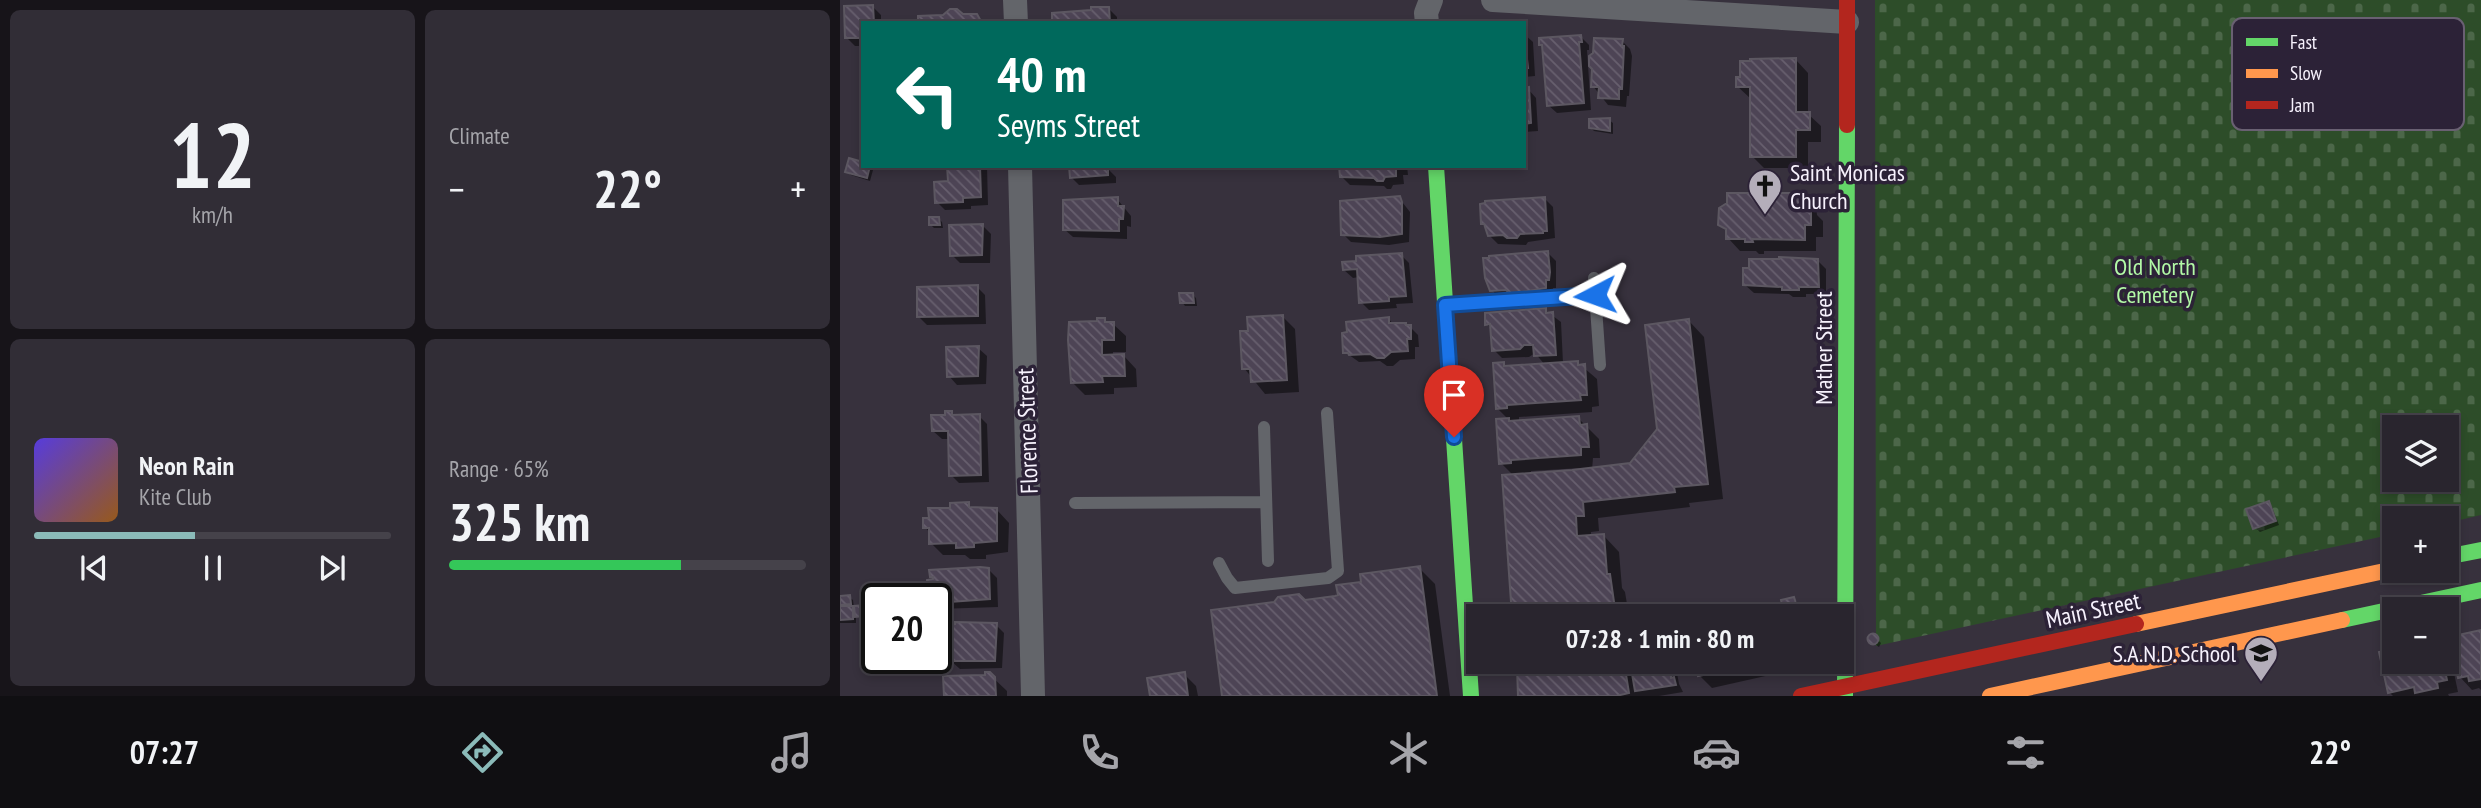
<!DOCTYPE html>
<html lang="en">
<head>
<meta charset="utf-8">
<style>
  :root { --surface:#29252e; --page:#312d36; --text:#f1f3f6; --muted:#a5a5aa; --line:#45424a; --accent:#8bbbb9 }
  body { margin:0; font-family:"PT Sans Narrow",sans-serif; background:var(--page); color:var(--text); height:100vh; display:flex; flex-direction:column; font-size:26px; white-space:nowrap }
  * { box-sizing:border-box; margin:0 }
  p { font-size:23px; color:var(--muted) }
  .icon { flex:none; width:38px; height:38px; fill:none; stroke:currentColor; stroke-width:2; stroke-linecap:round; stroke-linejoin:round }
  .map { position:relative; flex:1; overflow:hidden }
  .drawer { display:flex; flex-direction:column; gap:10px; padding:10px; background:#171419; width:840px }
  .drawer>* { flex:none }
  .banner { position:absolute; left:21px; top:21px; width:665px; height:147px; border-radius:0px; box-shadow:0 4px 10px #0003,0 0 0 2px var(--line); background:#00695c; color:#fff; overflow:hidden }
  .fabs { position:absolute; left:1542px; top:415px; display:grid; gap:14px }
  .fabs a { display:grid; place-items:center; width:77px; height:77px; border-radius:0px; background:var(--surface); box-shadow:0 4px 10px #0003,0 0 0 2px var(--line); font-size:35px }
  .speed { position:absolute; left:21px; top:583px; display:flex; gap:14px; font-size:35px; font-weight:700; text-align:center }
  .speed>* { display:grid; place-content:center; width:91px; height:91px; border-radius:50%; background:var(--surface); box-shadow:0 4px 10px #0003,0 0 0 2px var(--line); line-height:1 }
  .speed .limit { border:4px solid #111; border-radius:10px; background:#fff; color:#111 }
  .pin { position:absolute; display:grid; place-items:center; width:60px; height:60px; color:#fff; margin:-72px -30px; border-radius:50% 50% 50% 0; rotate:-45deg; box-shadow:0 0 7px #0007 }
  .pin .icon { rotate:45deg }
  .me { position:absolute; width:77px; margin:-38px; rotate:266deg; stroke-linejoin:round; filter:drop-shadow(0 0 5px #0008) }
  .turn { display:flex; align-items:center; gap:24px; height:147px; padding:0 21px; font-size:32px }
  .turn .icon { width:91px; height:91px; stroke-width:2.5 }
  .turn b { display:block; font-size:49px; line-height:60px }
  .big { font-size:52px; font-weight:700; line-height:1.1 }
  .drawer .widget { flex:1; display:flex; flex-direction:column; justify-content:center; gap:10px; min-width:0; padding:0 24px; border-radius:10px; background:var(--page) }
  .drawer .dial { align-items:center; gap:0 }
  .dial b { font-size:91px; line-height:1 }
  .song { display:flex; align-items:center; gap:21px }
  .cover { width:84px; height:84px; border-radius:10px; background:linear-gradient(135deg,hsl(250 70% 55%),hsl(30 70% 35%)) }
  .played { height:7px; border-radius:4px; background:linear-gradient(90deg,var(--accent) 45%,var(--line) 45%) }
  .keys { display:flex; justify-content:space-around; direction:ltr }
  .heat { display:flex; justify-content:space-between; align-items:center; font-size:38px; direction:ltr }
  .charge { height:10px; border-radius:5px; background:linear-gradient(90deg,#34c759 65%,var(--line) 0) }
  .drawer .tiles { flex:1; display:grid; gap:10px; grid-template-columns:repeat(2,1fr) }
  .trip { position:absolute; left:626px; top:604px; width:388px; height:70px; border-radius:0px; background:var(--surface); box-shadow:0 4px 10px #0003,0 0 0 2px var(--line); font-weight:700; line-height:70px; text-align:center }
  .tabs { display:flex; height:112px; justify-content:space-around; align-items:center; background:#100f12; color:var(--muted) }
  .tabs .icon { width:49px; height:49px }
  .tabs .on { color:var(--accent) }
  .tabs b { font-size:32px; color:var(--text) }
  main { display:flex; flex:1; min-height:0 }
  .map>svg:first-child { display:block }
  .cemetery { fill:url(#cemetery-stones); fill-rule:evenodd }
  .shadow { fill:#0007; fill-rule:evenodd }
  .building { fill:url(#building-back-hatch); stroke:#5c5761; stroke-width:2 }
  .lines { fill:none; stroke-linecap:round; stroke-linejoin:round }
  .lane { stroke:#63656a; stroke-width:12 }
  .street { stroke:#63656a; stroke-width:24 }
  .fast { stroke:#63d668; stroke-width:16 }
  .slow { stroke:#ff974d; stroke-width:16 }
  .jam { stroke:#b3261e; stroke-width:16 }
  .route-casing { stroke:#114b97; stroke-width:18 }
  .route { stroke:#1a73e8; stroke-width:12 }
  .labels { text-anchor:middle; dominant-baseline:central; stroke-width:7; stroke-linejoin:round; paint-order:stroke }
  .poi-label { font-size:24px; fill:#f7f2fd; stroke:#2c2237; text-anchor:start }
  .park-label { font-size:24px; fill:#b2f9a6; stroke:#2c2237 }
  .street-label { font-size:24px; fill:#f7f2fd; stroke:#2c2237 }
  .key { fill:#2c2237; stroke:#696072; stroke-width:2 }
  .key-label { font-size:19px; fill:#f7f2fd }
</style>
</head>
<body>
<main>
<section class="drawer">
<div class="tiles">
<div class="widget dial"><b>12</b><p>km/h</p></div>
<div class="widget"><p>Climate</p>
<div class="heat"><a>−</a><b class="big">22°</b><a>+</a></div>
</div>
<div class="widget">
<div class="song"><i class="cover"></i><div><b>Neon Rain</b><p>Kite Club</p></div></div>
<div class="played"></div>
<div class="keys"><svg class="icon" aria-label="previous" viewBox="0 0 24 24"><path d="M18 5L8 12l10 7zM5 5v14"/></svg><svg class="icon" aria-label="pause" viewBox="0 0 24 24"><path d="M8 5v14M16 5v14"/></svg><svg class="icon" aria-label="next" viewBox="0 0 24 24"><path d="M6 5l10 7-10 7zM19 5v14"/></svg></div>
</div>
<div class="widget"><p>Range · 65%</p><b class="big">325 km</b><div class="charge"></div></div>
</div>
</section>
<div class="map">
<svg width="1641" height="696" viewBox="0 0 1641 696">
  <defs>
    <pattern id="cemetery-stones" width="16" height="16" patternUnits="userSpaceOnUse" patternTransform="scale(1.75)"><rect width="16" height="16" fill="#2d4d29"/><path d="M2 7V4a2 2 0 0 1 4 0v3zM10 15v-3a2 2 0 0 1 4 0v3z" fill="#4c6749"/></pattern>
    <pattern id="building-back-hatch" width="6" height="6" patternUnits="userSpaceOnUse" patternTransform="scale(1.75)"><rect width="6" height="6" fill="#4d4455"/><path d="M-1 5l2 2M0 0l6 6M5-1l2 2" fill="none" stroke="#675f6e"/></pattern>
  </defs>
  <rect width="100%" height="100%" fill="#37313d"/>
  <path class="cemetery" d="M 1035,0 L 1641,0 L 1641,515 L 1607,523 L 1606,518 L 1554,518 L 1554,534 L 1036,646 ZM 1554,427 L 1606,427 L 1606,480 L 1554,480 Z"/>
  <path class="shadow" d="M 32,6 L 41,15 L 41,23 L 23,23 L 23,46 L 15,46 L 7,38 Z
    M 269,9 L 277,17 L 277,23 L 213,23 Z
    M 684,34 L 693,42 L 695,76 L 684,77 Z
    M 741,37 L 749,45 L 749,50 L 747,50 L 751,110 L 717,113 L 708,105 L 704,47 L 701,44 Z
    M 782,41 L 790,49 L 792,56 L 789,96 L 787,96 L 786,107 L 768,105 L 753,86 Z
    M 956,60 L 968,73 L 968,114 L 981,126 L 981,142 L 968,142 L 968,168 L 924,168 L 912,156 L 911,99 L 897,86 L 912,63 Z
    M 684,89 L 688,89 L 696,98 L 698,131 L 684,132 Z
    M 769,120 L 773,123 L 773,134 L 754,131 L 750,127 Z
    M 23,166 L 29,166 L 33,170 L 30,181 L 11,175 L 7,172 Z
    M 109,166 L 147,166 L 148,205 L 131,206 L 131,209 L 105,210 L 97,202 L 109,183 Z
    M 231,166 L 269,166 L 269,170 L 276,177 L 276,183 L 239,185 L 231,177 Z
    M 501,166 L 567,166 L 568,175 L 563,175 L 564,184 L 553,185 L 551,189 L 547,189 L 544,186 L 510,185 L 502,177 Z
    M 964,195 L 976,207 L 977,215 L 983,221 L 983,237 L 976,237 L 976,251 L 924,251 L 924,254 L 919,254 L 916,251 L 900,251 L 888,238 L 888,232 L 880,224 L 889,204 Z
    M 559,198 L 570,212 L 569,242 L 549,245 L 511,242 L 503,234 Z
    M 277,199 L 291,216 L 291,227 L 287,226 L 287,239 L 233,237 L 224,229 Z
    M 705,199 L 713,207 L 715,238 L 688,242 L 686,245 L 658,244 L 649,235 L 642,223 Z
    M 99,219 L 102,222 L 103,228 L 94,228 L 91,225 Z
    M 143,226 L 151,234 L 150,263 L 120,263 L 112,255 Z
    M 708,253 L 716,261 L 716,288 L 713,288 L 714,295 L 660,299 L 652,290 Z
    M 561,255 L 569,263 L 573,303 L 556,304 L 557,308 L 529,310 L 521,302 L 519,277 L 513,278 L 504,270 Z
    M 978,261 L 986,269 L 986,294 L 966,294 L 966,297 L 953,297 L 949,294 L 914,293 L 905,285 Z
    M 137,287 L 145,295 L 146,324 L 87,325 L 79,317 Z
    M 353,295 L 356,298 L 357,306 L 345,306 L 342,302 Z
    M 705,310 L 721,322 L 723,363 L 737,362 L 757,379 L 759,406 L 752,407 L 752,412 L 679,417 L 679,422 L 738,418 L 759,439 L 760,458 L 753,458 L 752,470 L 791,465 L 819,430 L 849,321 L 864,337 L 883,499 L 849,503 L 850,507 L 758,518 L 759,531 L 751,532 L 751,537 L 764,536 L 779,552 L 782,588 L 785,592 L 789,616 L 674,616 L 674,476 L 661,463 L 668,419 L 657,408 L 663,364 L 666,367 L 705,365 L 695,353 L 689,357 L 662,358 L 654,350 L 652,329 L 647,324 ZM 741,468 L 741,471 L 691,475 L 691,471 Z
    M 443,317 L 455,329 L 459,392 L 425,394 L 404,368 L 410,332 Z
    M 548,318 L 554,325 L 570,327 L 578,335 L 579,347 L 575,347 L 575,359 L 560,360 L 553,366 L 547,366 L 540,361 L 519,362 L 505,352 Z
    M 264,320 L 268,324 L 273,324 L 286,336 L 286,352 L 273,352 L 273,356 L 284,356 L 296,369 L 297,387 L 274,388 L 274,394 L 245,395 L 232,382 L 259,323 Z
    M 138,348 L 147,356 L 146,384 L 117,385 L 109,376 Z
    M 111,413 L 115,416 L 139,416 L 147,424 L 149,482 L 119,483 L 111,475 L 110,439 L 102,439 L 93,431 Z
    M 1429,503 L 1432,507 L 1439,525 L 1420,532 L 1412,525 Z
    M 128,504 L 133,509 L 157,510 L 169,523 L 168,552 L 146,555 L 146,559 L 130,559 L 125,555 L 103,555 L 91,543 L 90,533 L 85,527 L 90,519 Z
    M 579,568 L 595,584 L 610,696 L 383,696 L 465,602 L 500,596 L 523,583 Z
    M 149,570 L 157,578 L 158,607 L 98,609 L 96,598 L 90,598 L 89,581 L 96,581 L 91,576 Z
    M 0,597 L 9,597 L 13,600 L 14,608 L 36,606 L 37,618 L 21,620 L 16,614 L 16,623 L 0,623 Z
    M 954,599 L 966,611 L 967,616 L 892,616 L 915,608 L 922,616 L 933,608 L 937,612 L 945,610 Z
    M 871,610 L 876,616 L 863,616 L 862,612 Z
    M 156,625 L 164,633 L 162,668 L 120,669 L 111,661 L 111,642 L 107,638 Z
    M 1641,632 L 1641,690 L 1639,688 L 1632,690 L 1620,677 L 1611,638 Z
    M 1032,635 L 1041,643 L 1039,647 L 1032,642 Z
    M 1606,650 L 1610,654 L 1618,692 L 1608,694 L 1609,696 L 1553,696 L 1549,692 L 1554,651 L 1554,662 L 1606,662 Z
    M 697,662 L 702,664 L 713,662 L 835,662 L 839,684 L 843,692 L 819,696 L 679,696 L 684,664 Z
    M 857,662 L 978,662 L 979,664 L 872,688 L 859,675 Z
    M 149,674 L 167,691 L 167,696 L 106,696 Z
    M 344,674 L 356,686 L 358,696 L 312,696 Z"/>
  <path class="building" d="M 33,5 L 34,23 L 23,23 L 23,38 L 5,38 L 4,6 Z
    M 251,7 L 269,7 L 270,23 L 212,23 L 212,13 L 251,10 Z
    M 110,9 L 117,9 L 123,14 L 137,14 L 142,23 L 72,23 L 78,21 L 78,16 L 103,15 Z
    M 684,32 L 688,68 L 684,68 Z
    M 741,35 L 742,42 L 739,42 L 744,103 L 707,106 L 702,45 L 699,45 L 699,38 Z
    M 754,38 L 783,39 L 782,46 L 784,46 L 782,89 L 779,89 L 779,99 L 758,98 L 759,87 L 751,87 L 752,69 L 749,66 L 749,56 L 753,53 Z
    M 956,58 L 956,112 L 970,112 L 970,130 L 956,130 L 956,157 L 910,157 L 910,87 L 896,87 L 896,77 L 900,77 L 900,61 L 910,61 L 910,59 Z
    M 689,87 L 691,123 L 684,124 L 684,88 Z
    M 770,118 L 770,131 L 749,128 L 749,119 Z
    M 9,158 L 23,162 L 23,166 L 30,166 L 27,178 L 5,172 Z
    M 107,166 L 140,166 L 141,197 L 123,198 L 123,202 L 95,203 L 94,182 L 108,181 Z
    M 229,166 L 268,167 L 268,175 L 230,178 Z
    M 499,166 L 561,166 L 561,167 L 556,167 L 556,176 L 545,177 L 543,181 L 537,181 L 534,178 L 500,177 Z
    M 887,193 L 965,193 L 965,207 L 971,207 L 971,225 L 965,225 L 965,240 L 912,239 L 913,242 L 905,242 L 905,239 L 886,239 L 886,229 L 878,225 L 879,208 L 887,203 Z
    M 560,196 L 562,202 L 562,234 L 540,237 L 501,235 L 500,201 Z
    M 278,197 L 278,206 L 284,206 L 283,219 L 279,219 L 279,231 L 223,230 L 223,200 Z
    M 705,197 L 707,231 L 703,231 L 703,233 L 680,234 L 677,238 L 667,238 L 663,235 L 648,236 L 644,224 L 641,224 L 640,204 L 645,203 L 645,201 Z
    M 89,217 L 99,217 L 100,225 L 89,225 Z
    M 143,224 L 142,255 L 110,256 L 109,225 Z
    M 708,251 L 710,272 L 709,280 L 706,280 L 706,288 L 670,294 L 666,290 L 650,291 L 645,278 L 643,258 L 649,258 L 649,256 Z
    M 562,253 L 566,296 L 549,297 L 549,301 L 519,303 L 517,269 L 503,270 L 502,262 L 516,261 L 516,256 Z
    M 939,257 L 978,259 L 979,287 L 959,287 L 959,290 L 942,290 L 942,287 L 903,285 L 903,268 L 909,268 L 909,259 L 939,259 Z
    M 138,285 L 138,316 L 77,317 L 77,287 Z
    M 339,293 L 353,293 L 354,303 L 340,303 Z
    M 706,308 L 706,313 L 713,312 L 716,355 L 694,356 L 693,345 L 684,345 L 680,349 L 652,351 L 650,324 L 645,325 L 645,313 Z
    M 443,315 L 447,380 L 411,382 L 410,369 L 402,369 L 400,331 L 408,331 L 407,317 Z
    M 549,317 L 549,323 L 566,323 L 566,325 L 571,325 L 571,339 L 567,339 L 568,351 L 551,352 L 544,358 L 537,358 L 530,354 L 509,355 L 508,353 L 503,353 L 502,333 L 507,332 L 506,322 Z
    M 257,318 L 265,318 L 265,322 L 274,322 L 274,340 L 262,340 L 262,355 L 284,354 L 285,376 L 262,376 L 263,382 L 231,383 L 228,340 L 229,322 L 257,321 Z
    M 849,319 L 868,484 L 834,487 L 835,492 L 743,502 L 744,516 L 736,516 L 737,536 L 764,534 L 767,574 L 770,574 L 776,616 L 672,616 L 662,475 L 732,470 L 790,463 L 817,429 L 805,325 Z
    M 139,346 L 138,376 L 107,377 L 106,347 Z
    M 738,361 L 738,365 L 745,364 L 747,395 L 740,395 L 741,400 L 667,405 L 667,408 L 656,409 L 653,363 L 664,362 L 664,366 Z
    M 105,411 L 112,411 L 112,415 L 140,414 L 141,475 L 109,476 L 108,431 L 92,431 L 91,415 L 105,415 Z
    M 739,416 L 740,425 L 747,424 L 749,447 L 741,447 L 741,455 L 671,460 L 671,463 L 659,464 L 656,419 L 669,418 L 669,421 Z
    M 1429,501 L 1436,521 L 1413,529 L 1406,509 Z
    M 129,502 L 129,507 L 157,508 L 157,541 L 134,543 L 134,547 L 116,548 L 116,543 L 89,544 L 89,528 L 83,528 L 83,518 L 89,518 L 88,508 L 110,508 L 110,503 Z
    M 580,566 L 597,696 L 382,696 L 371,610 L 434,602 L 438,597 L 459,594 L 465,600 L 495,596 L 498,595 L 496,585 L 521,582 L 520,574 Z
    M 140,567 L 149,568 L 150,599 L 96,603 L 96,598 L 88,598 L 87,580 L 93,579 L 93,577 L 90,577 L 89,570 Z
    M 10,595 L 11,604 L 0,605 L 0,596 Z
    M 954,597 L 960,616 L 890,616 L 889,612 L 915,606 L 917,615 L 925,613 L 924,608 L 934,606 L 935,611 L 943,609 L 941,600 Z
    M 37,604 L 37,615 L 15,617 L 14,606 Z
    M 0,606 L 13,606 L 13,619 L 0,620 Z
    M 115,622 L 157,623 L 155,661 L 110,661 L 109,638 L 106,638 L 105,625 L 115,624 Z
    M 1641,630 L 1641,679 L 1629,681 L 1628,676 L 1618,678 L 1609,637 Z
    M1027.5 639a5.5 5.5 0 1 1 11 0a5.5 5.5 0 1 1-11 0Z
    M 1554,649 L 1554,662 L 1603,662 L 1607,680 L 1597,682 L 1598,688 L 1575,693 L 1574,687 L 1548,693 L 1539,652 Z
    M 689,662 L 784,662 L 789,693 L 776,696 L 678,696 L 677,667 L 683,666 L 682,663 Z
    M 790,662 L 829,662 L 831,678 L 834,677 L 836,685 L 795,691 Z
    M 855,662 L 927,662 L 858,676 Z
    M 145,672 L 150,672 L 155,677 L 156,696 L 104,696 L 103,676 L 145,675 Z
    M 345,672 L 348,696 L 310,696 L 307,678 Z"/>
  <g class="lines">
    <path class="lane" d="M 754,278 L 760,365
      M 605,305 L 755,295
      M 424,427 L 428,561
      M 235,503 L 426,502
      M 379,563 L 387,578 L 395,588 L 488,578 L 498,571 L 487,413"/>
    <path class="street" d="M 175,0 L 176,23
      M 653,0 L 1007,22
      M 587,23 L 586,13 L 591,0
      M 180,166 L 193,696"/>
    <path class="fast" d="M 596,166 L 631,696
      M 1606,557 L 1641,550
      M 1502,620 L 1641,590
      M 1005,696 L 1007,125"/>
    <path class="slow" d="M 1296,624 L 1554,569
      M 1150,696 L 1502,620"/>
    <path class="jam" d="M 1007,125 L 1007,0
      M 961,696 L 1296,624"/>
  </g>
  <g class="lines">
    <g class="route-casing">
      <path id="route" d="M 614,437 L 605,305 L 755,295"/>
    </g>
    <use href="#route" class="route"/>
  </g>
  <defs>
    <g id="church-pin" transform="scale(1.75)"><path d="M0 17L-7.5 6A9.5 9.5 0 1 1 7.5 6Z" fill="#b4aeba" stroke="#2c2237"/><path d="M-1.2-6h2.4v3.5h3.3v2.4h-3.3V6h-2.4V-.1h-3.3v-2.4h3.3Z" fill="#111"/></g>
    <g id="school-pin" transform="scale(1.75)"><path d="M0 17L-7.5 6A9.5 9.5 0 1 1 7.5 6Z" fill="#b4aeba" stroke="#2c2237"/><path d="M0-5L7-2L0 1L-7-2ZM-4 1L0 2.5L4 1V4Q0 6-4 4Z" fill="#111"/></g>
  </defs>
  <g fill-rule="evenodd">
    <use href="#church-pin" x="925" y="186"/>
    <use href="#school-pin" x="1421" y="653"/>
  </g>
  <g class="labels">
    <g class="poi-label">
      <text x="950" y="172">Saint Monicas<tspan x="950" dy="28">Church</tspan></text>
      <text x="1396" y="653" text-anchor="end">S.A.N.D. School</text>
    </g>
    <g class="park-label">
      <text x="1315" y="266">Old North<tspan x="1315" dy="28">Cemetery</tspan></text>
    </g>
    <g class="street-label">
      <text transform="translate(983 348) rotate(-90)">Mather Street</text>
      <text transform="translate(187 431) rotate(-92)">Florence Street</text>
      <text transform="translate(1253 610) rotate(-12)">Main Street</text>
    </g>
  </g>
  <rect x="1392" y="18" width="232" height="112" rx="10" class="key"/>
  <rect x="1406" y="38" width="32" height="8" fill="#63d668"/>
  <rect x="1406" y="69" width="32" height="9" fill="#ff974d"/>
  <rect x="1406" y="101" width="32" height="8" fill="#b3261e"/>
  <g class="key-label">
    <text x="1450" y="49">Fast</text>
    <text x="1450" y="80">Slow</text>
    <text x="1450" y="112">Jam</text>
  </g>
</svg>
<div class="fabs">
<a><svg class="icon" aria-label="layers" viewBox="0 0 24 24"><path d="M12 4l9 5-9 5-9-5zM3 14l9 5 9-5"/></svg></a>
<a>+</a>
<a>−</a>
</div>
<div class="speed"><div class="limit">20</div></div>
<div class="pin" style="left:614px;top:437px;background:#d93025"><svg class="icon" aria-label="arrive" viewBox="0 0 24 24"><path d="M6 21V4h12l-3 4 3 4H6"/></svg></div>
<svg class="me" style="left:755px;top:295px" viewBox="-20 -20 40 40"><path d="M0-17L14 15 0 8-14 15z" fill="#1a73e8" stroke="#fff" stroke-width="4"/></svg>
<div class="trip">07:28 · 1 min · 80 m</div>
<div class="banner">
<div class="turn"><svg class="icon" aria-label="left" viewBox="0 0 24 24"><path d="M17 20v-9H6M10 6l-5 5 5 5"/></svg><div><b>40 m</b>Seyms Street</div></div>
</div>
</div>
</main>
<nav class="tabs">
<b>07:27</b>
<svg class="icon on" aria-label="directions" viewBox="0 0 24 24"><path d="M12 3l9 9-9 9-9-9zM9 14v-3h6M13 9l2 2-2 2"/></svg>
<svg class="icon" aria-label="music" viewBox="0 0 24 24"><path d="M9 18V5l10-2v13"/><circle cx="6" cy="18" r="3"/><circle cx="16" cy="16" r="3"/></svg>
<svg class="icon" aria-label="phone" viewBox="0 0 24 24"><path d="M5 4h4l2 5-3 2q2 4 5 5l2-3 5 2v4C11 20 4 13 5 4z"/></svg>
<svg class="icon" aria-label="climate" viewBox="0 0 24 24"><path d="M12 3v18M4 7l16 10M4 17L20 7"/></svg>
<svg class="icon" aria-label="car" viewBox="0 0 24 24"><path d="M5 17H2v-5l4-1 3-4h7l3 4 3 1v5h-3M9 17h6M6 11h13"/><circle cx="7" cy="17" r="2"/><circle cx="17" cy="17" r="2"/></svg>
<svg class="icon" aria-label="filters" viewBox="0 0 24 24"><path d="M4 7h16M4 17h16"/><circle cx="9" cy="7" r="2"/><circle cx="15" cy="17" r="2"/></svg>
<b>22°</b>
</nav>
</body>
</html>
